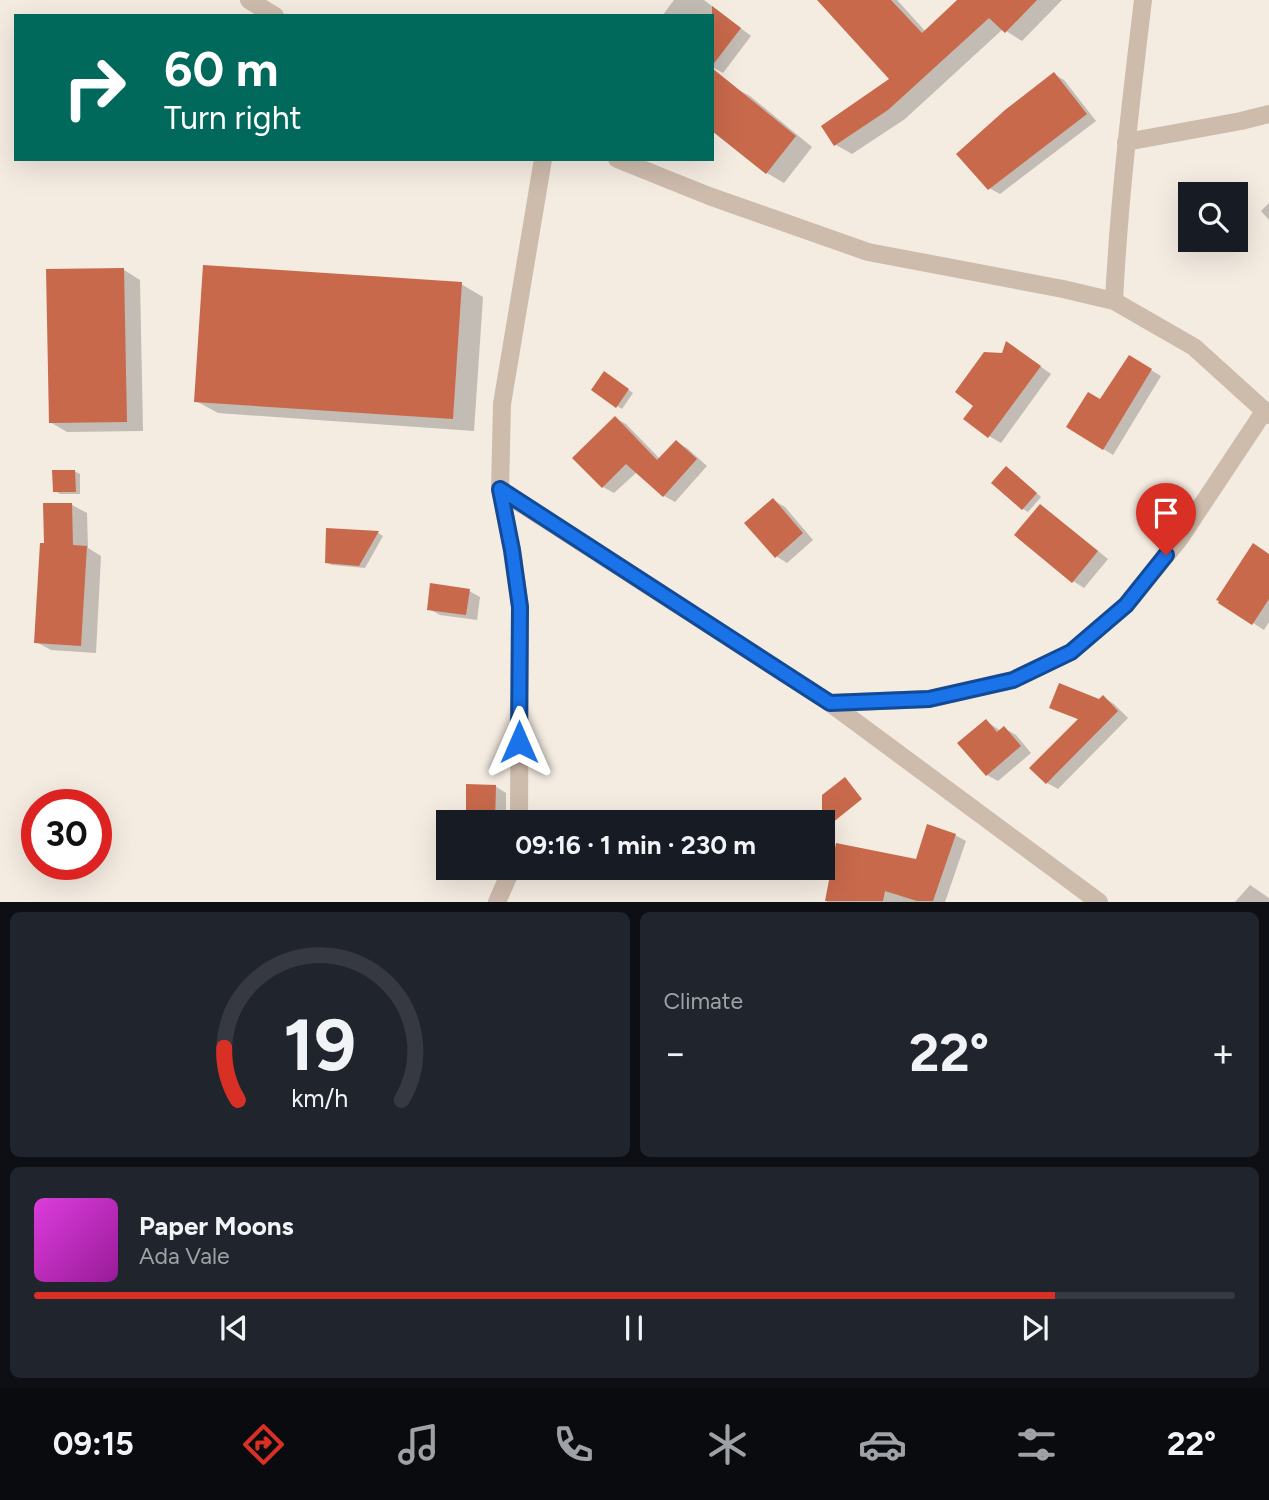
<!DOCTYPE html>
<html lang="en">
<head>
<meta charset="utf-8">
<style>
  :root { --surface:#171b24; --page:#20242c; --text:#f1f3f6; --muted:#9ea1a6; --line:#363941; --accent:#d93025 }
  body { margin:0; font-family:Figtree,sans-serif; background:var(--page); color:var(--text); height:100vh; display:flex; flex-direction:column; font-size:26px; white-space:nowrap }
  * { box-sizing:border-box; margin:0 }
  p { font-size:23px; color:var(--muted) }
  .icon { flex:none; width:38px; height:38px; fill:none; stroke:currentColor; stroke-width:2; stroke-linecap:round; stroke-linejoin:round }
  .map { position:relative; height:902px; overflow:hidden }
  .side { display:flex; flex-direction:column; gap:10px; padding:10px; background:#0d0f14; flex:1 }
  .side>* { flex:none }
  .top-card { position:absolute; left:14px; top:14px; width:700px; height:147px; border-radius:0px; box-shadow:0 7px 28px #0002; background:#00695c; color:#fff; overflow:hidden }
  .buttons { position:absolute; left:1178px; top:182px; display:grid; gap:14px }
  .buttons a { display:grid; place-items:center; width:70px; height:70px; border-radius:0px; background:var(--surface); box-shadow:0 7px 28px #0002; font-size:35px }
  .speed { position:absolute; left:21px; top:789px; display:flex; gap:14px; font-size:35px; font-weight:700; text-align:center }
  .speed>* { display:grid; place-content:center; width:91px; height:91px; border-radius:50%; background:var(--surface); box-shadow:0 7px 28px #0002; line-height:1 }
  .speed .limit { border:10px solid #d22; background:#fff; color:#111 }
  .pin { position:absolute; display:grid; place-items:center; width:60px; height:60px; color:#fff; margin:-72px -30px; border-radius:50% 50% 50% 0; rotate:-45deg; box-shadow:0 0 7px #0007 }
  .pin .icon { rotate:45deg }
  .me { position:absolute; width:77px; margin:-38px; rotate:0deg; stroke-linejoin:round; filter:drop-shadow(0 0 5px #0008) }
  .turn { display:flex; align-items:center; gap:24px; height:147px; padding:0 35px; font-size:32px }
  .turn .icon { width:91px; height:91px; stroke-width:2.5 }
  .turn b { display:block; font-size:49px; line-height:60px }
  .big { font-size:52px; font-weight:700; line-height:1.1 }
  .side .tile { flex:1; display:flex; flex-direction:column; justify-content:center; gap:10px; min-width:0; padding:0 24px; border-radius:10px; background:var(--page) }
  .side .dial { align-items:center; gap:0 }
  .dial svg { height:182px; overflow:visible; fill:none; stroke:var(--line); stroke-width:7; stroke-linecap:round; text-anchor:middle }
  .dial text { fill:var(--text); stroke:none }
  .song { display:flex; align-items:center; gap:21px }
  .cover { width:84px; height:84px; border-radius:10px; background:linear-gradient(135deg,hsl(300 70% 55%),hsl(300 70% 35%)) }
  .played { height:7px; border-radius:4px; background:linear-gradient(90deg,var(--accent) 85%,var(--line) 85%) }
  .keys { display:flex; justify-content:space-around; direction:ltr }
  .heat { display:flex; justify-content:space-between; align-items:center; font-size:38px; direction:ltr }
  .side .tiles { flex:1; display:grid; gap:10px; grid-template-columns:1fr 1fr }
  .tile:last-child { grid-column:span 2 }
  .trip { position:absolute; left:436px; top:810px; width:399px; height:70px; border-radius:0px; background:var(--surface); box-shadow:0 7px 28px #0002; font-weight:700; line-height:70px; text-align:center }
  .menu { display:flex; height:112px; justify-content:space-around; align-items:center; background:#090b0e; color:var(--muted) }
  .menu .icon { width:49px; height:49px }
  .menu .on { color:var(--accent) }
  .menu b { font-size:32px; color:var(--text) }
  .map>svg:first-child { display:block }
  .shadow { fill:#0003 }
  .building { fill:#c8694b }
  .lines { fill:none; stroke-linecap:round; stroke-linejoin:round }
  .minor { stroke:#cdbbac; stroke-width:18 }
  .route-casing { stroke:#114b97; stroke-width:18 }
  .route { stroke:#1a73e8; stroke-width:12 }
</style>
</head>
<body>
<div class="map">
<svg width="1269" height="902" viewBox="0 0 1269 902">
  <rect width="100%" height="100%" fill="#f4ebe1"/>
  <path class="shadow" d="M 674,0 L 704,0 L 751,36 L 723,73 L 712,67 L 712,16 L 662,16 Z
    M 819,0 L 897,0 L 926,32 L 970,0 L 1062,0 L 1022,41 L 1003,29 L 905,119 L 852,154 L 836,145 L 823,126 L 892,80 Z
    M 1054,74 L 1064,80 L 1096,121 L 1000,194 L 989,188 Z
    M 733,87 L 750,96 L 812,147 L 784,183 L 767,173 L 712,129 Z
    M 1269,203 L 1269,220 L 1261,211 Z
    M 124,270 L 140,280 L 143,431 L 67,432 L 50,422 Z
    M 461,284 L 483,297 L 474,431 L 218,413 L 196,401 Z
    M 1018,350 L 1051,374 L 1001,443 L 989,436 L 976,406 L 1003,355 Z
    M 1129,357 L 1161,376 L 1113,455 L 1068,427 L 1101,401 Z
    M 609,376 L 633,393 L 622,409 L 617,406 Z
    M 615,418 L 626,424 L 660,459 L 676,442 L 687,448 L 707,466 L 675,502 L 664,496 L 637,472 L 614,493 L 603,487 Z
    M 74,471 L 80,474 L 80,494 L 60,494 L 55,491 Z
    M 1012,471 L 1041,497 L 1028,512 L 1023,509 Z
    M 773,500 L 785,507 L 813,540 L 787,563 L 776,556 Z
    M 72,505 L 87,513 L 88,548 L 101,556 L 96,653 L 51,650 L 36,642 L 46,545 Z
    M 1040,506 L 1051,513 L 1108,559 L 1084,588 L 1073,581 Z
    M 328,530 L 378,533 L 383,536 L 365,568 L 332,565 L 326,562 Z
    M 1269,555 L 1269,622 L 1264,630 L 1220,602 Z
    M 469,591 L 480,597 L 477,620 L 440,615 L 429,609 Z
    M 1103,697 L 1114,704 L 1128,718 L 1058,789 L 1047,783 L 1080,720 L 1051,707 L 1099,701 Z
    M 986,721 L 1001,731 L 1004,728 L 1016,735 L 1031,753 L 998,781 L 987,775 Z
    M 467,786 L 495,786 L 506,793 L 506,822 L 467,822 Z
    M 955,835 L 966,841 L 945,902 L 827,902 L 838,845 L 917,861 Z
    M 1250,885 L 1269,898 L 1269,902 L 1235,902 Z"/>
  <path class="building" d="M 817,0 L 891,0 L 922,33 L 957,0 L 1037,0 L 1005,33 L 989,18 L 888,110 L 834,146 L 821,126 L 889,79 Z
    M 712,6 L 741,28 L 712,66 Z
    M 712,68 L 796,136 L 766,174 L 712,131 Z
    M 1054,72 L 1087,114 L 988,190 L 956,154 L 1005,110 Z
    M 203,265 L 462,282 L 453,419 L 194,402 Z
    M 124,268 L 127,422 L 49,423 L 46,269 Z
    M 1006,341 L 1041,366 L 988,438 L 963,419 L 973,406 L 955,392 L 984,352 L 1002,353 Z
    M 1129,355 L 1152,369 L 1103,450 L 1066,427 L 1088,392 L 1100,399 Z
    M 604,371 L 629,389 L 616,408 L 591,390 Z
    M 615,416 L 657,460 L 676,440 L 697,459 L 663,497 L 626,464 L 602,488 L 572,458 Z
    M 1006,466 L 1037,493 L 1022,510 L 991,483 Z
    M 52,470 L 75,470 L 76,492 L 53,492 Z
    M 773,498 L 803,533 L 775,558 L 744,523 Z
    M 43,503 L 72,503 L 73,545 L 87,546 L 81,646 L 34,643 L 40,543 L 44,543 Z
    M 1040,504 L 1098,551 L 1072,583 L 1014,535 Z
    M 326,528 L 379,531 L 359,566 L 325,563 Z
    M 1253,543 L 1269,554 L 1269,599 L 1252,625 L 1218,603 L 1219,601 L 1216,600 Z
    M 430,583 L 470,589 L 466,615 L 427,610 Z
    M 1059,683 L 1099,699 L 1103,695 L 1118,711 L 1046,784 L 1029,768 L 1078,719 L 1049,708 Z
    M 986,719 L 997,732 L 1004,726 L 1021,746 L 986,776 L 957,743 Z
    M 845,777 L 862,799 L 822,831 L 822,795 Z
    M 466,784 L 496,785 L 495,822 L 466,822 Z
    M 927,824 L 956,834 L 933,901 L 917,901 L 885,891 L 883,901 L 825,901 L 836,843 L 916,859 Z"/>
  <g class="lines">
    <path class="minor" d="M 249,0 L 275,16
      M 1126,142 L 1241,121 L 1269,114
      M 617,159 L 709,196 L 868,252 L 1063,289 L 1114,301 L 1194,347 L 1269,415
      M 1114,301 C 1119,200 1131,100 1143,0
      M 500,490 L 830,703 L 1099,902
      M 830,703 L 929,699 L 1013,680 L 1071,652 L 1126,605 L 1180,538 L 1265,410
      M 519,822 L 520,607 L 512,550 L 500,490 L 502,404 L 543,159
      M 497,902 L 512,868"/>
  </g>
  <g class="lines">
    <g class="route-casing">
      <path id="route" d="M 519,742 L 520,607 L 512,550 L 500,489 L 830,703 L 929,699 L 1013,680 L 1071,652 L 1126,605 L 1166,555"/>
    </g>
    <use href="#route" class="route"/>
  </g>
</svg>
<div class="buttons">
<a><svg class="icon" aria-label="search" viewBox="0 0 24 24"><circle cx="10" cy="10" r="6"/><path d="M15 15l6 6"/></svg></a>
</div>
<div class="speed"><div class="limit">30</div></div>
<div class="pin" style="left:1166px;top:555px;background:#d93025"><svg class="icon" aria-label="arrive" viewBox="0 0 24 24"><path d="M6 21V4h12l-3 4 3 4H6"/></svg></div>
<svg class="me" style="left:519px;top:742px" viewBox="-20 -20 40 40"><path d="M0-17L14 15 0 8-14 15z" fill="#1a73e8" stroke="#fff" stroke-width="4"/></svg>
<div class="trip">09:16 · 1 min · 230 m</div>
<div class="top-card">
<div class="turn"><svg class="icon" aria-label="right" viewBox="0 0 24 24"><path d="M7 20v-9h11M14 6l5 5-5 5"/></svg><div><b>60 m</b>Turn right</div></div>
</div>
</div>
<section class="side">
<div class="tiles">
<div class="tile dial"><svg viewBox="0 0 100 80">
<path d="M14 69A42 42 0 1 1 86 69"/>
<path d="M14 69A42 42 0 0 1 8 46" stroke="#d93025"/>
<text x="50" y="56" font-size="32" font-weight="700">19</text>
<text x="50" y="72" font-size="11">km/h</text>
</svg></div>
<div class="tile"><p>Climate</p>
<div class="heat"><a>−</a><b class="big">22°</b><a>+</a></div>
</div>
<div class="tile">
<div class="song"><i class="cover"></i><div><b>Paper Moons</b><p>Ada Vale</p></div></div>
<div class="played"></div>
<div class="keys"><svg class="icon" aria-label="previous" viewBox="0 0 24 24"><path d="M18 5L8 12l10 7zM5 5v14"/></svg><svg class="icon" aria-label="pause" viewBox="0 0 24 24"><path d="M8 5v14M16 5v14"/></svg><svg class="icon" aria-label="next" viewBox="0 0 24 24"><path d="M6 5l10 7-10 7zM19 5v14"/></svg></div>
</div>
</div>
</section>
<nav class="menu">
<b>09:15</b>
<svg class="icon on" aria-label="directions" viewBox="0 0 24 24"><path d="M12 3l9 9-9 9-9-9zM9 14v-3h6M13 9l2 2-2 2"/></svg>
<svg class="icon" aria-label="music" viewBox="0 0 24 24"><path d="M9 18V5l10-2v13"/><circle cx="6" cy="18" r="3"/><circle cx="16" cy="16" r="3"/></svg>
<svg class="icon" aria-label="phone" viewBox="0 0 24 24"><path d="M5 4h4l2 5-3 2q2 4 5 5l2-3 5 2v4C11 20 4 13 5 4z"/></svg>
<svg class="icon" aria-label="climate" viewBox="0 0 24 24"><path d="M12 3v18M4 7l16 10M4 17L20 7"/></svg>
<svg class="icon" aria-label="car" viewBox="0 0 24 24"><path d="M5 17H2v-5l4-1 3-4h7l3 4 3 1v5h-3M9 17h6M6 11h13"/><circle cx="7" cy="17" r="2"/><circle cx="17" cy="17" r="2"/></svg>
<svg class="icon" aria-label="filters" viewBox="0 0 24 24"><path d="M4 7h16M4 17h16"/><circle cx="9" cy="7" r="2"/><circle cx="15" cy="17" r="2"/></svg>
<b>22°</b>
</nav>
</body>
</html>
